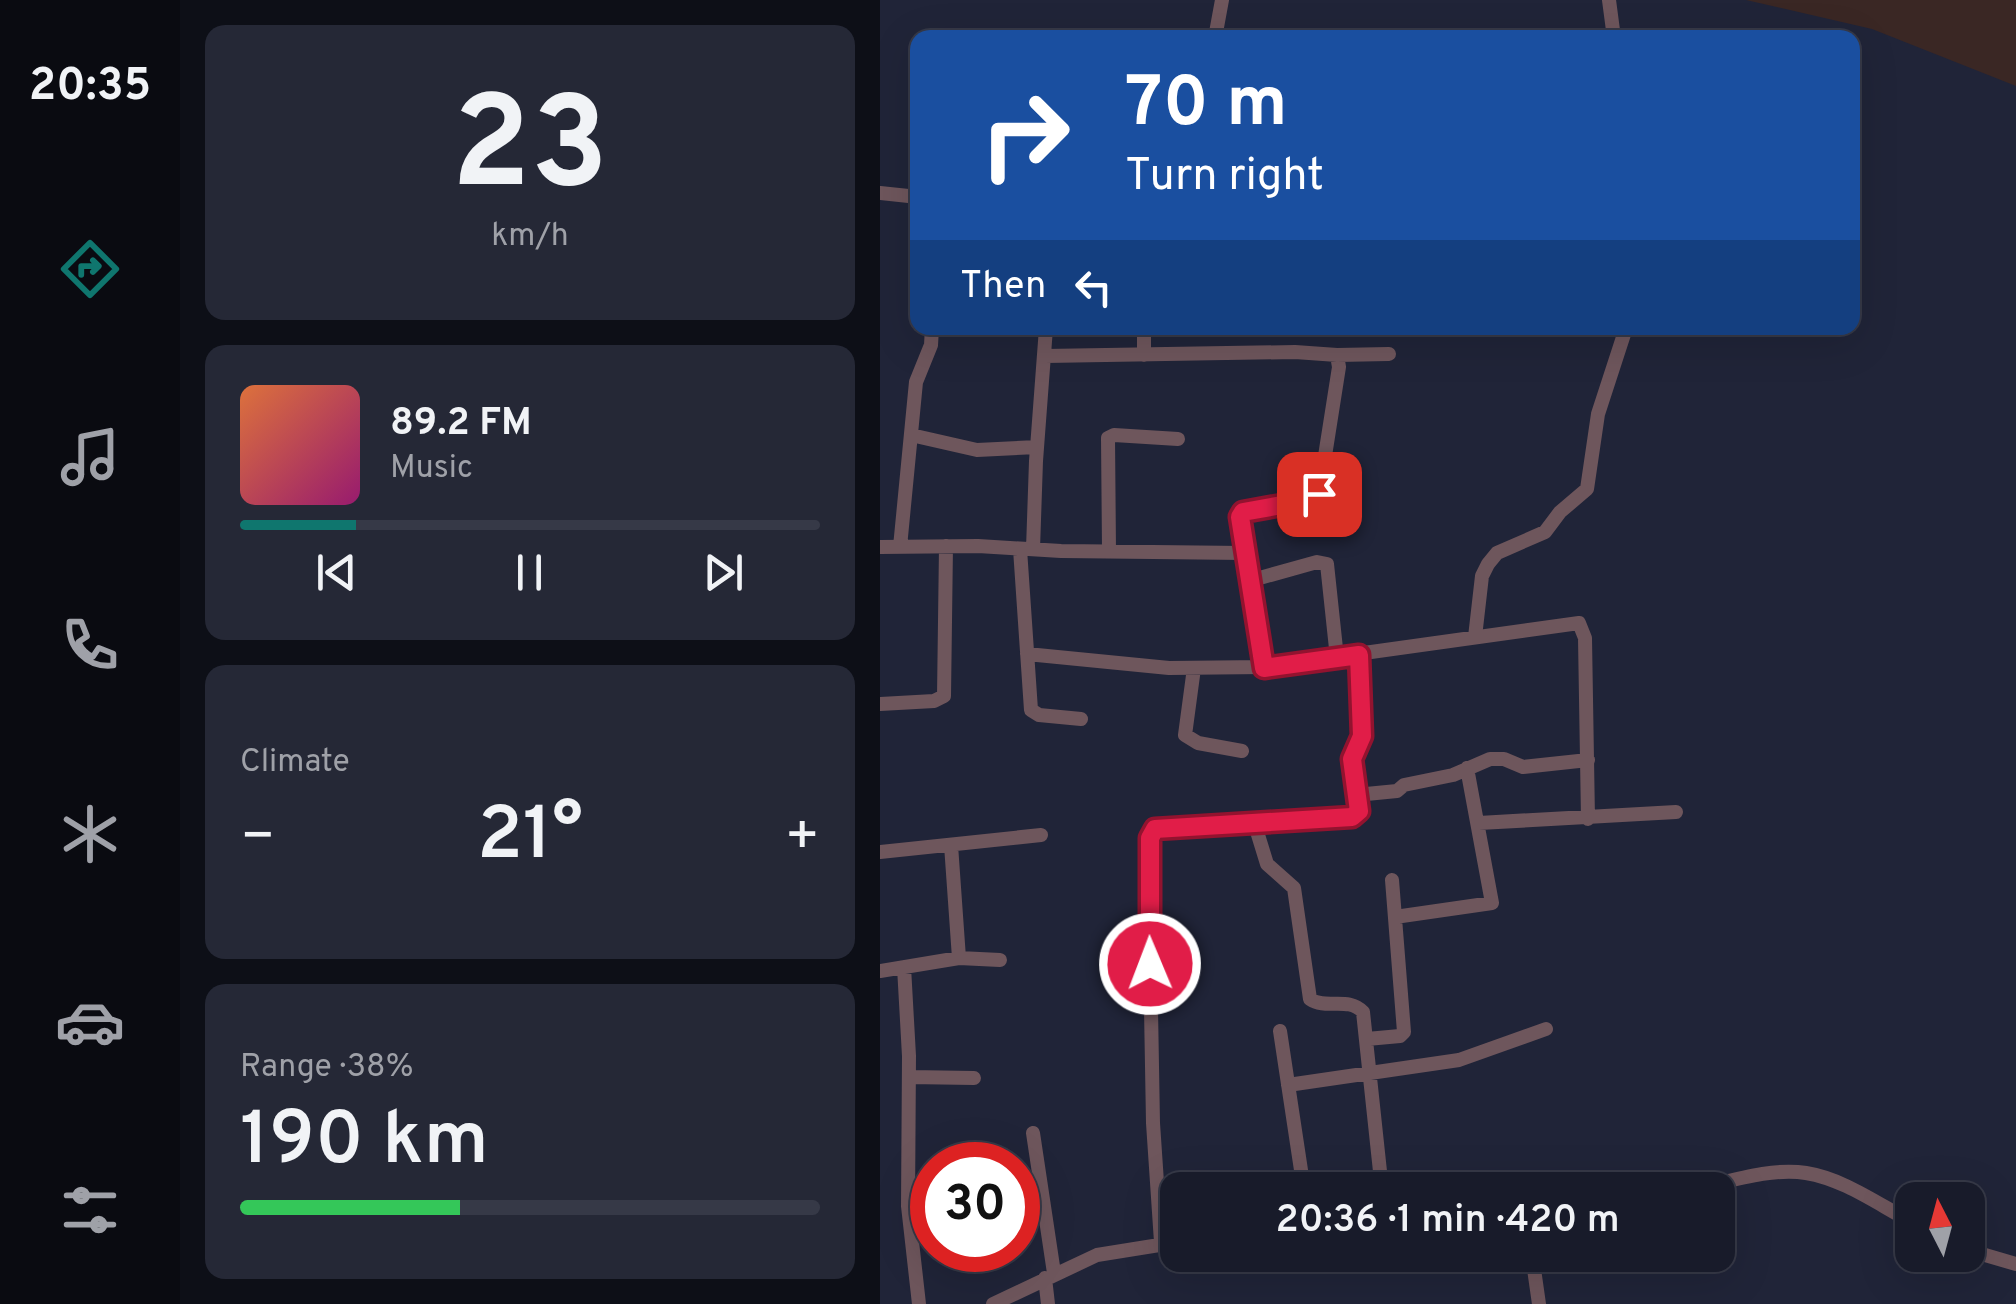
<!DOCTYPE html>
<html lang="en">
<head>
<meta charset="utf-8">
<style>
  :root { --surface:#181b2a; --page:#252836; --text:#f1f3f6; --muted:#9fa1a8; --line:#363947; --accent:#0f766e }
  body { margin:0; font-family:Overpass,sans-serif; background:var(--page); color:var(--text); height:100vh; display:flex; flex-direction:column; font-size:38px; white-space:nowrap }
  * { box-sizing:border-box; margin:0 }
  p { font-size:32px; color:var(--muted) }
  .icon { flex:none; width:55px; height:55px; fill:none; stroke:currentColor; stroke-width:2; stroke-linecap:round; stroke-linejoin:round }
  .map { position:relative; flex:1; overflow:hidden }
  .details { display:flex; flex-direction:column; gap:25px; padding:25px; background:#0d0f17; width:700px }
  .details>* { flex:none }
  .top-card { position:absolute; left:30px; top:30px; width:950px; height:305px; border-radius:20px; box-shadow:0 10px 40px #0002,0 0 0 2px var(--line); background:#1a4fa0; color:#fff; overflow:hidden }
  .needle { width:65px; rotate:354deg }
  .tools { position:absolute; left:1015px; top:1182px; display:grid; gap:20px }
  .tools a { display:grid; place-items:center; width:90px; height:90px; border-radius:20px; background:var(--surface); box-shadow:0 10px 40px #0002,0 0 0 2px var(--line); font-size:50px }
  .speed { position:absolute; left:30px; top:1142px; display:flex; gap:20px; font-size:50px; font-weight:700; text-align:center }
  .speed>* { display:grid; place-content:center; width:130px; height:130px; border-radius:50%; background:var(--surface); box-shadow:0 10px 40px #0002,0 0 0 2px var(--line); line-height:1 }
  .speed .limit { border:15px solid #d22; background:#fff; color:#111 }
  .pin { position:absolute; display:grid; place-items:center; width:85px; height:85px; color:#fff; margin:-42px; border-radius:20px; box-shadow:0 5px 15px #0006 }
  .me { position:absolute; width:110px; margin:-55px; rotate:359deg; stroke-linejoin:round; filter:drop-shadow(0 0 8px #0008) }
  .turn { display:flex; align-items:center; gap:35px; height:210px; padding:0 50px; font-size:45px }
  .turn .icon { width:130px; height:130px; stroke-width:2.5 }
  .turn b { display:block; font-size:70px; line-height:85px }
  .then { display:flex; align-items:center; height:95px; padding:0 50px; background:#0003; gap:20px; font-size:38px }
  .big { font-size:75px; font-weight:600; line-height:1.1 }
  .details .widget { flex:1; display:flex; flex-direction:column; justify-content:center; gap:15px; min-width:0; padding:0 35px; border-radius:20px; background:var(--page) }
  .details .dial { align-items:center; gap:0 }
  .dial b { font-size:130px; line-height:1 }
  .song { display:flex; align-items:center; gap:30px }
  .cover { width:120px; height:120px; border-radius:15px; background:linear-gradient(135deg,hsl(20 70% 55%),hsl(320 70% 35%)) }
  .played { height:10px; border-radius:5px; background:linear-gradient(90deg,var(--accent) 20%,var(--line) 20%) }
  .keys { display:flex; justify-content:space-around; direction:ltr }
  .heat { display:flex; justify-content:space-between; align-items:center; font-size:55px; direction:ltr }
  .charge { height:15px; border-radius:8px; background:linear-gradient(90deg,#34c759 38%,var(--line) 0) }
  .trip { position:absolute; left:280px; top:1172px; width:575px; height:100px; border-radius:20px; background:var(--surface); box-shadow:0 10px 40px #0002,0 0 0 2px var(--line); font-weight:600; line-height:100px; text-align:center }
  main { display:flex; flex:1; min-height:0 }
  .tab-bar { display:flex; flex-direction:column; width:180px; justify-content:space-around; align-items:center; background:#0a0b11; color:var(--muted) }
  .tab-bar .icon { width:70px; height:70px }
  .tab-bar .selected { color:var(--accent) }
  .tab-bar b { font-size:45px; color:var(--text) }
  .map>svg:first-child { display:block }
  .industrial { fill:#3a2724 }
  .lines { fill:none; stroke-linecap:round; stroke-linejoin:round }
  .minor { stroke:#6e565c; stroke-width:14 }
  .route-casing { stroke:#92132f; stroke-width:25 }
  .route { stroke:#e11d48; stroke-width:18 }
</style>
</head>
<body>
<main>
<nav class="tab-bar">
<b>20:35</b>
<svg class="icon selected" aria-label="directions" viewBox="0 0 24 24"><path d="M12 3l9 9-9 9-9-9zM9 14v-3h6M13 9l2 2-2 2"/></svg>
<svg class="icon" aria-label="music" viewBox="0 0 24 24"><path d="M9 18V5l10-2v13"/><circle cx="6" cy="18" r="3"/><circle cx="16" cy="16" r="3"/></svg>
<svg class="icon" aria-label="phone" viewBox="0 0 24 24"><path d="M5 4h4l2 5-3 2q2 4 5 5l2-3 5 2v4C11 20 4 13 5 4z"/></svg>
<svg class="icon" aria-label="climate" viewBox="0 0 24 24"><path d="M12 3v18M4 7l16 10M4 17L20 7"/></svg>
<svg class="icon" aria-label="car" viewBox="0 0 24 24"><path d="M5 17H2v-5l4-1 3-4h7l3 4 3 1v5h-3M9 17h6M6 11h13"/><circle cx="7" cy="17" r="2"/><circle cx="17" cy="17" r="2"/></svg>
<svg class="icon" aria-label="filters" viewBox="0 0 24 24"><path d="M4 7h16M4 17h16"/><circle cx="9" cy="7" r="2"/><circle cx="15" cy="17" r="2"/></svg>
</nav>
<section class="details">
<div class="widget dial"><b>23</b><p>km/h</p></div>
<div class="widget">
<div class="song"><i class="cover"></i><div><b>89.2 FM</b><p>Music</p></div></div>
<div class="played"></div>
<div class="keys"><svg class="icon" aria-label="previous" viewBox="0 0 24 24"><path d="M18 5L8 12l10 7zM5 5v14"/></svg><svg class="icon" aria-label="pause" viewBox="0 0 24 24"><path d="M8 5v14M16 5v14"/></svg><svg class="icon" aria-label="next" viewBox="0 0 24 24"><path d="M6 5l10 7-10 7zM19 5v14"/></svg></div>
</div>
<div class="widget"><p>Climate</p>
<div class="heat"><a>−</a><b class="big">21°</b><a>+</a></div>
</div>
<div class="widget"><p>Range · 38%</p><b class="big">190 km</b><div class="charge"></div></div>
</section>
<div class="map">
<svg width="1136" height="1304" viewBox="0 0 1136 1304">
  <rect width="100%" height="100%" fill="#202438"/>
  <path class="industrial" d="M 866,0 L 1136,0 L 1136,86 L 992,29 Z"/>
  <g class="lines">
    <path class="minor" d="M 729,0 L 734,38
      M 335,38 L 342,0
      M 0,193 L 38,197
      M 264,355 L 264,328
      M 457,355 L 509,354
      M 165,356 L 415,352 L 457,355 L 459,367 L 439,494 L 431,500 L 368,509 L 360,517 L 384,667
      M 31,435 L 97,450 L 157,447
      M 0,547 L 98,546 L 181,551 L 364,553
      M 20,547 L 36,382 L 51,345 L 52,328
      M 140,549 L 151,710 L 159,715 L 201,719
      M 153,549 L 156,461 L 166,328
      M 229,550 L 228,438 L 234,435 L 298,439
      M 369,581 L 437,562 L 447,564 L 457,658
      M 595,637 L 602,576 L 608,564 L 617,553 L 665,532 L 680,512 L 707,489 L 718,414 L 746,328
      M 147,654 L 289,668 L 384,667 L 699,623 L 705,638 L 708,819
      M 314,668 L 305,735 L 318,743 L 362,751
      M 0,704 L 54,701 L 64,696 L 66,546
      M 476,795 L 517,791 L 524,785 L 573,775 L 610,759 L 624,759 L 643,767 L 708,760
      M 599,823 L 796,812
      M 375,825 L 387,864 L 414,888 L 430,999 C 446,1010 468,996 483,1012 L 502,1190
      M 71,845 L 79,958
      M 0,852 L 161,835
      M 515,917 L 612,903 L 587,768
      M 24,967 L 29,1056 L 28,1206 L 39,1304
      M 0,971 L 79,958 L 120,960
      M 400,1031 L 424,1190
      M 487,1039 L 520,1036 L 524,1032 L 512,880
      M 29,1077 L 94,1078
      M 408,1085 L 579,1060 L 666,1029
      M 153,1133 L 174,1273
      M 810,1190 C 845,1183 890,1167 926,1173 C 964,1179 999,1205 1032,1222
      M 281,1242 L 273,1123 L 269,895 L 271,832 L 282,827 L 370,825 L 477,815 L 472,759 L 482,736 L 479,655
      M 1088,1250 L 1136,1264
      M 652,1255 L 659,1304
      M 165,1278 L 168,1304
      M 113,1304 L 217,1255 L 298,1242"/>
  </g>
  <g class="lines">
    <g class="route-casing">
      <path id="route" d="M 270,964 L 270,838 L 275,829 L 472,817 L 479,811 L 472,759 L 482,736 L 479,655 L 384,668 L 360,517 L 363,512 L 430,500 L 439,494"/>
    </g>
    <use href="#route" class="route"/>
  </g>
</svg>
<div class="tools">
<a><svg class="needle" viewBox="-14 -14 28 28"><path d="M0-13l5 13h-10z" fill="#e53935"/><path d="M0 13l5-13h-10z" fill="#9fa1a8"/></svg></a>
</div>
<div class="speed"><div class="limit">30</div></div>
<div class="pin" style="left:439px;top:494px;background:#d93025"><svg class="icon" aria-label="arrive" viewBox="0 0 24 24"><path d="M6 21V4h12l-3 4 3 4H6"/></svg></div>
<svg class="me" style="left:270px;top:964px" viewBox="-20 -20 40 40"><circle r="17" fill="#e11d48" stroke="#fff" stroke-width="3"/><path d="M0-11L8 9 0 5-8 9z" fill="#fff"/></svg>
<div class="trip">20:36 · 1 min · 420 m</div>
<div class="top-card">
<div class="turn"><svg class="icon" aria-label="right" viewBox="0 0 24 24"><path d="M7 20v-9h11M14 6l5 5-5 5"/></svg><div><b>70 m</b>Turn right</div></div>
<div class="then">Then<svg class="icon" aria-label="left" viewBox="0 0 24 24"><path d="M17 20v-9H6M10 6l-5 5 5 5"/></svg></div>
</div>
</div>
</main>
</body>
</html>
